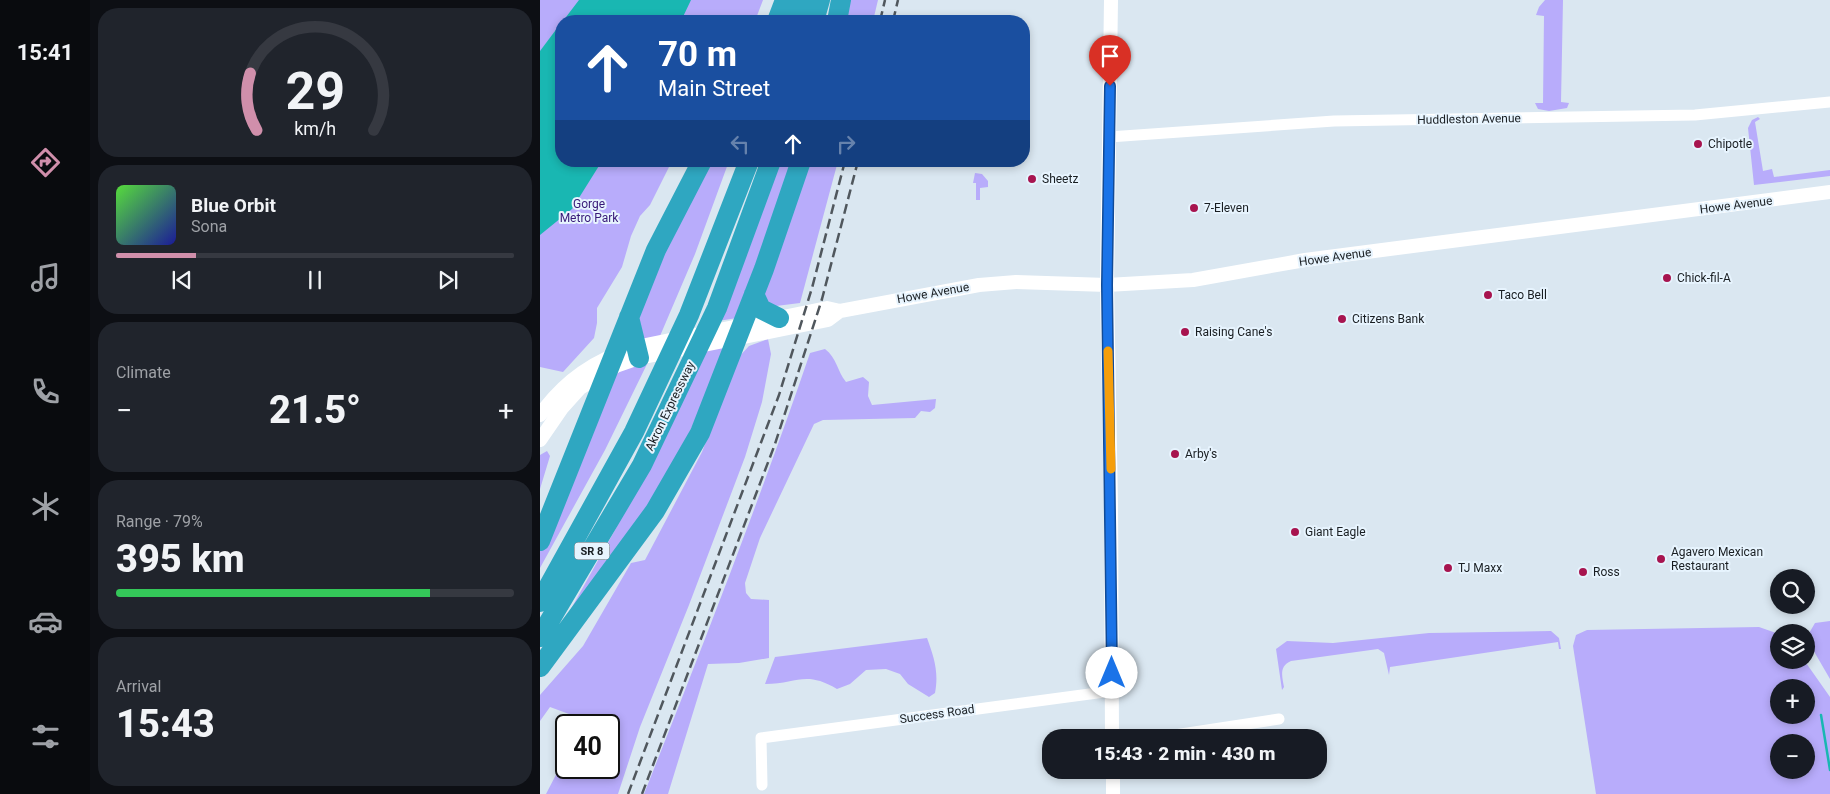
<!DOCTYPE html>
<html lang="en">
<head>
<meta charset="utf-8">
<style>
  :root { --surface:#171b24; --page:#20242c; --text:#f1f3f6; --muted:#9ea1a6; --line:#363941; --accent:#d08fab }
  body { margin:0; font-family:Roboto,sans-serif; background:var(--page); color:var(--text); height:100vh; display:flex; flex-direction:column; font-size:19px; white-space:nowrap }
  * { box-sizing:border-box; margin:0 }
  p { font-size:16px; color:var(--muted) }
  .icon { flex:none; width:28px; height:28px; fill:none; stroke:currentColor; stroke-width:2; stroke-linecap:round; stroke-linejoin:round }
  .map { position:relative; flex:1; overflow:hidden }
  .panel { display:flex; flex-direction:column; gap:8px; padding:8px; background:#0d0f14; width:450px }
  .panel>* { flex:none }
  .guide { position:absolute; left:15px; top:15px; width:475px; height:152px; border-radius:20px; box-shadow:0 2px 8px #0003; background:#1a4fa0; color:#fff; overflow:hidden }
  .fabs { position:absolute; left:1230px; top:569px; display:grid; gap:10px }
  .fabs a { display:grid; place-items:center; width:45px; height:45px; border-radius:50%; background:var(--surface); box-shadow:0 2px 8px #0003; font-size:25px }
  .speed { position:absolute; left:15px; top:714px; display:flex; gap:10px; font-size:25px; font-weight:700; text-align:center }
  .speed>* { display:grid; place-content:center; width:65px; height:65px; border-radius:50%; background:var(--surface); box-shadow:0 2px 8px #0003; line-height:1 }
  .speed .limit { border:2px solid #111; border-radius:8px; background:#fff; color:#111 }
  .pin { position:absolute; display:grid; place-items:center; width:42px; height:42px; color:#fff; margin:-51px -21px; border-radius:50% 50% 50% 0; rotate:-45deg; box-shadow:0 0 5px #0007 }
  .pin .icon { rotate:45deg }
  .me { position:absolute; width:55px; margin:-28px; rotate:0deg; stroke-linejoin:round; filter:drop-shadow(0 0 4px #0008) }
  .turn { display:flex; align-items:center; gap:18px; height:105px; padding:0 20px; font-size:22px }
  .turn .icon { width:65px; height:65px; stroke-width:2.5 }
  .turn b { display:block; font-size:35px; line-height:42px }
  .lanes { display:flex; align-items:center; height:48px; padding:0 20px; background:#0003; justify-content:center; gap:25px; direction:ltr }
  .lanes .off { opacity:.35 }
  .big { font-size:38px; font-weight:800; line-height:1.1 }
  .panel .card { flex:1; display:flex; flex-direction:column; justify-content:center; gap:8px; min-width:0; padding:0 18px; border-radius:20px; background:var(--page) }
  .panel .dial { align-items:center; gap:0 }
  .dial svg { height:130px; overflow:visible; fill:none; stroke:var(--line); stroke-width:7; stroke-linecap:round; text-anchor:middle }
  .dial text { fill:var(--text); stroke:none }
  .song { display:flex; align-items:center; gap:15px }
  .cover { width:60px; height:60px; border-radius:8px; background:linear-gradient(135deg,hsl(110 70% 55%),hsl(240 70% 35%)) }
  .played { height:5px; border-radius:2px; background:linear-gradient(90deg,var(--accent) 20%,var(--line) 20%) }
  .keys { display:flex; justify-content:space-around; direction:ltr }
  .heat { display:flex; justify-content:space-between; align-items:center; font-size:28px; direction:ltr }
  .charge { height:8px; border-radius:4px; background:linear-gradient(90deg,#34c759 79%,var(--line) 0) }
  .trip { position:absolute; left:502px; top:729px; width:285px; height:50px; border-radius:20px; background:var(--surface); box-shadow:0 2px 8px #0003; font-weight:800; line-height:50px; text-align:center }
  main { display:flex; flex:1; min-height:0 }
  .dock { display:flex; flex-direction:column; width:90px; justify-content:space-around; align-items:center; background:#090b0e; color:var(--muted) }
  .dock .icon { width:35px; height:35px }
  .dock .current { color:var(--accent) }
  .dock b { font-size:22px; color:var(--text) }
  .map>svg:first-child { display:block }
  .green { fill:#b8acfb; fill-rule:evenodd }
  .water { fill:#19b7b2 }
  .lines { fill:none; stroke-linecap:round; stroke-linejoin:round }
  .stream { stroke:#19b7b2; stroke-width:2.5 }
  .minor { stroke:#fff; stroke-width:11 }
  .tertiary { stroke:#fff; stroke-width:14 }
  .motorway { stroke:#2fa7c1; stroke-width:20 }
  .rail { stroke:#50575d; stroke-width:2.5; stroke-dasharray:10 5; stroke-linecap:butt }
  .route-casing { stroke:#114b97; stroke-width:12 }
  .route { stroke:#1a73e8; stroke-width:9 }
  .slow { stroke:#f59e0b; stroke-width:9 }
  .poi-dot { fill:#a7144f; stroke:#e7f4fe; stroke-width:2 }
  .labels { text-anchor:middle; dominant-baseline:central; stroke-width:4; stroke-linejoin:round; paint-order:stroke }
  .shield { fill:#e7f4fe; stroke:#575e64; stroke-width:1 }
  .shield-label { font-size:11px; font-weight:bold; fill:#191e22 }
  .street-label { font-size:12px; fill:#191e22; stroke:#e7f4fe }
  .poi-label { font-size:12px; fill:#191e22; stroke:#e7f4fe; text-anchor:start }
  .park-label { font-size:12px; fill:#381978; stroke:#e7f4fe }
</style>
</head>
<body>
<main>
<nav class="dock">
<b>15:41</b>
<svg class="icon current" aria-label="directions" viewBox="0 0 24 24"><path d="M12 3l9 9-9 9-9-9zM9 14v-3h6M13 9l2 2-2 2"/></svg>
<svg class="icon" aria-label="music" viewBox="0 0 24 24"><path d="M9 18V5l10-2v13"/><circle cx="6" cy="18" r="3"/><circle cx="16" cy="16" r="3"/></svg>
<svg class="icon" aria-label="phone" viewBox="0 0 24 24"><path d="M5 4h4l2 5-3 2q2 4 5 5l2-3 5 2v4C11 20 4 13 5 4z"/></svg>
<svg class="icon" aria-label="climate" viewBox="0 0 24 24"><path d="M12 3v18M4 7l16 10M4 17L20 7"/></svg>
<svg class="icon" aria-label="car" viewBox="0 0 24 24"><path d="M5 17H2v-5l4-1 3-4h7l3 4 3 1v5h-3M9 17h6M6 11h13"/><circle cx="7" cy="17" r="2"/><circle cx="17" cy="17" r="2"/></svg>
<svg class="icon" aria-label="filters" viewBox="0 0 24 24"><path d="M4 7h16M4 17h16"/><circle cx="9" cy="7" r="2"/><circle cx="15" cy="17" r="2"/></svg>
</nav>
<section class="panel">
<div class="card dial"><svg viewBox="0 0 100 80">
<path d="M14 69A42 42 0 1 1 86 69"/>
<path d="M14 69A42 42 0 0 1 10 34" stroke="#d08fab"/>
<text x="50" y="56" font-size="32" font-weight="700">29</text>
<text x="50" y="72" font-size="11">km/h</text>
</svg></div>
<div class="card">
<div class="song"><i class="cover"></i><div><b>Blue Orbit</b><p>Sona</p></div></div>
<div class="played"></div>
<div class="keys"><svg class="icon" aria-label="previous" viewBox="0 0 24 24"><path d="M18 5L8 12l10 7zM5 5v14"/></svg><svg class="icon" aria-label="pause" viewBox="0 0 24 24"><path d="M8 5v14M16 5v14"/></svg><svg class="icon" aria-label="next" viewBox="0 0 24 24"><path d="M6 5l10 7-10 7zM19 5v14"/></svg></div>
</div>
<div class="card"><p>Climate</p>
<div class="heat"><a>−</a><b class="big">21.5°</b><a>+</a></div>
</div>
<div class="card"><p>Range · 79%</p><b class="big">395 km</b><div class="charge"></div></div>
<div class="card"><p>Arrival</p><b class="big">15:43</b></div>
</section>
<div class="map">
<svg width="1290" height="794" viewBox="0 0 1290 794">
  <rect width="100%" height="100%" fill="#dae7f1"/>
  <path class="green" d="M 0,0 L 223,0 L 215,21 L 21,21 L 21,161 L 132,161 L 110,205 L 100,216 L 91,236 L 82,267 L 57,308 L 57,323 L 54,338 L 23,372 L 0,367 Z
    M 304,0 L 338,0 L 333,21 L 299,21 Z
    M 1005,0 L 1023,0 L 1021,102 L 1029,103 L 1027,108 L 1009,111 L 998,109 L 995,103 L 1003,103 L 1004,16 L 996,15 L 999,7 Z
    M 1218,117 L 1220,119 L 1215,122 L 1223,171 L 1232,169 L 1234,177 L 1290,170 L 1290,176 L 1214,185 L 1208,128 L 1212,120 Z
    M 167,161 L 189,161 L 155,254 L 120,336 L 99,340 L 95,330 L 122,246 Z
    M 239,161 L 252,161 L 197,318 L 178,321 Z
    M 265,161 L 298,161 L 260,303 L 228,307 L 222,299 Z
    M 435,173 L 442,174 L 448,181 L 448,187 L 440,188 L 440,200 L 436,200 L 436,183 L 433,183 Z
    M 228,339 L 231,354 L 222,402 L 205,457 L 149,605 L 100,727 L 78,794 L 6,794 L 21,765 L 26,736 L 26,768 L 69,768 L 69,725 L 28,725 L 29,714 L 10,707 L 0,721 L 0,695 L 43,646 L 91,563 L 105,560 L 162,452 L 197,359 L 209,346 Z
    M 184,346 L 184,354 L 129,479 L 27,616 L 75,530 L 165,350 Z
    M 285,349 C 297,358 297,371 306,382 L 323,377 L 329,382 L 328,396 L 332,405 L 396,399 L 395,408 L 390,412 L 381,411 L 375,418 L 283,420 L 274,424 L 220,538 L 205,583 L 206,593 L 211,599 L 229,600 L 229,658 L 199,663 L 168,664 L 128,794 L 104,794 C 162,648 219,502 270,353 Z
    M 109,360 L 65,450 L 0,568 L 0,551 L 73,374 Z
    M 7,451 L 10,456 L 0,489 L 0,455 Z
    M 1290,621 L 1290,679 L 1272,648 L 1268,635 L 1275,623 Z
    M 1219,627 L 1239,634 L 1239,660 L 1264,660 L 1290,697 L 1290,794 L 1056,794 L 1033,646 L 1036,635 L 1047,630 ZM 1239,688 L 1266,688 L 1266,715 L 1239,715 ZM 1239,742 L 1266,742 L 1266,770 L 1239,770 Z
    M 1011,631 L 1019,638 L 1021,649 L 1019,649 L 1018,642 L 850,667 L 849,675 L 844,653 L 838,649 L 751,661 C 739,666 742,676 744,687 L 742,690 L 736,649 L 747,641 L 793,643 L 889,633 Z
    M 387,638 C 394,657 399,672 395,693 L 389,697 L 368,684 L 360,674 L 346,669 L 326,670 L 310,684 L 297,689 C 265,670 257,684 225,684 L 235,657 Z"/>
  <path class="water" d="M 39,0 L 151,0 L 141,21 L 23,21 Z
    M 21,23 L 21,161 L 62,161 L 32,209 L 0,235 L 0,51 Z"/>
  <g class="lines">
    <path class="stream" d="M 1281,715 L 1290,770"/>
    <path class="minor" d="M 569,137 L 794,121 L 1155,115 L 1290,102
      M 615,738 L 739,719
      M 222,785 L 221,738 L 572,691"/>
    <path class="tertiary" d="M 571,0 L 567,285 L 571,506 L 572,738
      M 0,415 C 25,380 55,360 96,347 L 287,308 L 300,311
      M 0,440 L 22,408 L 40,388 L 76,366 L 99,358 L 288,320 L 300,311 L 439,285 L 476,282 L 567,285 L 653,280 L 765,260 L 1290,192
      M 573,794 L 573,770"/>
    <path class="motorway" d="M 237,21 L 245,0
      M 254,21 L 260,0
      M 274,21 L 280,0
      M 297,21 L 301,0
      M 214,294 L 221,309 L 239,318
      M 89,317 L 99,358
      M 0,541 L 116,250 L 162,161
      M 0,602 L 94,432 L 149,315 L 209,161
      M 0,637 L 102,465 L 177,308 L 231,161
      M 0,667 L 115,511 L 160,433 L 224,269 L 261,161"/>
    <path class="rail" d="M 340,21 L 345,0
      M 353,21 L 358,0
      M 88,794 L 239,395 L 272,288 L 305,161
      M 102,794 L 235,444 L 282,299 L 318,161"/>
  </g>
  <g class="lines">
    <g class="route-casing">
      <path id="route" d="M 570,86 L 567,285 L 572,673"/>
    </g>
    <use href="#route" class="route"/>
    <path class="slow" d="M 568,351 L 571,469"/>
  </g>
  <g class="poi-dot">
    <circle cx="1158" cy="144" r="5"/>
    <circle cx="492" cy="179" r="5"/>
    <circle cx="654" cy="208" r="5"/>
    <circle cx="1127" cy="278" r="5"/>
    <circle cx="948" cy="295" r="5"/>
    <circle cx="802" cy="319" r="5"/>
    <circle cx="645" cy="332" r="5"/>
    <circle cx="635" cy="454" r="5"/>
    <circle cx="755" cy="532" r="5"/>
    <circle cx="1121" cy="559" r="5"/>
    <circle cx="908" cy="568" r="5"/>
    <circle cx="1043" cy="572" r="5"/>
  </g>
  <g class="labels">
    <rect class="shield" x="34.5" y="542.5" width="35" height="17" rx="4"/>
    <g class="shield-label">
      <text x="52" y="551">SR 8</text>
    </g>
    <g class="street-label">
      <text transform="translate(929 119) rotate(-1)">Huddleston Avenue</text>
      <text transform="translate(1196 205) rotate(-7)">Howe Avenue</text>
      <text transform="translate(795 257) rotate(-8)">Howe Avenue</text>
      <text transform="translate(393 293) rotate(-10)">Howe Avenue</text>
      <text transform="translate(130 406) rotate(-64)">Akron Expressway</text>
      <text transform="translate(397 714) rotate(-8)">Success Road</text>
    </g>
    <g class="poi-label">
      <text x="1168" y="144">Chipotle</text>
      <text x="502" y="179">Sheetz</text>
      <text x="664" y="208">7-Eleven</text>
      <text x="1137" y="278">Chick-fil-A</text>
      <text x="958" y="295">Taco Bell</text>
      <text x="812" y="319">Citizens Bank</text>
      <text x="655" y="332">Raising Cane's</text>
      <text x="645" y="454">Arby's</text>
      <text x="765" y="532">Giant Eagle</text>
      <text x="1131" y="552">Agavero Mexican<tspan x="1131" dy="14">Restaurant</tspan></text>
      <text x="918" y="568">TJ Maxx</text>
      <text x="1053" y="572">Ross</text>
    </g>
    <g class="park-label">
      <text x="49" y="204">Gorge<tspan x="49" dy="14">Metro Park</tspan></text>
    </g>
  </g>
</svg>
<div class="fabs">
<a><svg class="icon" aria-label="search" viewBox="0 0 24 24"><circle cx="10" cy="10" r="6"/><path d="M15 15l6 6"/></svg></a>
<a><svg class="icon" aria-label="layers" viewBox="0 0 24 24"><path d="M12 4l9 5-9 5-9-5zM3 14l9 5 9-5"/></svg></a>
<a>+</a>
<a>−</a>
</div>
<div class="speed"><div class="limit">40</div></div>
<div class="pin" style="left:570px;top:86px;background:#d93025"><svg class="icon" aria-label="arrive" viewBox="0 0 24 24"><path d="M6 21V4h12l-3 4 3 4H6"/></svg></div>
<svg class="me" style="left:572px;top:673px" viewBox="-20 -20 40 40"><circle r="19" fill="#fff"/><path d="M0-13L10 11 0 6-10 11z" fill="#1a73e8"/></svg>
<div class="trip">15:43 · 2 min · 430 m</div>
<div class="guide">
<div class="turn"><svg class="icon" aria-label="ahead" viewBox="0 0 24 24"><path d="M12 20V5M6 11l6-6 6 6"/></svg><div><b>70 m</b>Main Street</div></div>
<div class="lanes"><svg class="icon off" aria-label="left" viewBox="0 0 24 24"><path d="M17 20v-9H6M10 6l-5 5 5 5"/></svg><svg class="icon" aria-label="ahead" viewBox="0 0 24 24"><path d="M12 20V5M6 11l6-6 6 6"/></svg><svg class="icon off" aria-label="right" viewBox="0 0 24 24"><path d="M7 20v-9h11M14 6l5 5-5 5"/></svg></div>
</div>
</div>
</main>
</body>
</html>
